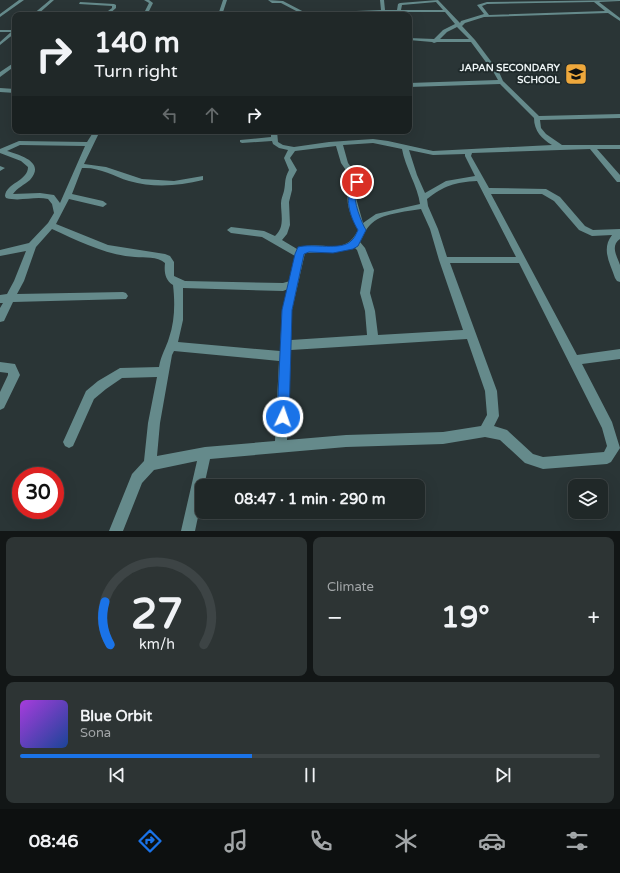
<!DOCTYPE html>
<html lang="en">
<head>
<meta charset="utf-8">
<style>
  :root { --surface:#202828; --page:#2d3434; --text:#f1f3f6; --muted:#a2a6a8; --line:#3d4445; --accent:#1a73e8 }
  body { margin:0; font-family:"Varela Round",sans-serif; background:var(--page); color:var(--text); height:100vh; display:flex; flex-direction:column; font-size:15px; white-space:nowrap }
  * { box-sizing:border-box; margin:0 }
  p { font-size:13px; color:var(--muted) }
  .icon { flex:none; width:22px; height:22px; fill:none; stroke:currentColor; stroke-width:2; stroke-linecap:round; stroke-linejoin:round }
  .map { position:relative; height:531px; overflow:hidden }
  .side { display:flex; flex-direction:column; gap:6px; padding:6px; background:#121616; flex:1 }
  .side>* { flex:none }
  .top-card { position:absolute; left:12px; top:12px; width:400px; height:122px; border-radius:8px; box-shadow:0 4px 16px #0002,0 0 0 1px var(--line); background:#202828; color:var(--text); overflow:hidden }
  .buttons { position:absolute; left:568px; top:479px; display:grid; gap:8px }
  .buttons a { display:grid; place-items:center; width:40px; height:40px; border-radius:8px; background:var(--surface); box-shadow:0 4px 16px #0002,0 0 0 1px var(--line); font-size:20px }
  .speed { position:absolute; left:12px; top:467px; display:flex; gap:8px; font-size:20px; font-weight:700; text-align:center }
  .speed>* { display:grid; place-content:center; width:52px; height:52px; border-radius:50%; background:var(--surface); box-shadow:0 4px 16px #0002,0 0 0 1px var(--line); line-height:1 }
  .speed .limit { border:6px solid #d22; background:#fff; color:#111 }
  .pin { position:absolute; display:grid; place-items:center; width:34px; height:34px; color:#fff; margin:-17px; border:2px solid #fff; border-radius:50%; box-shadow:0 1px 4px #0007 }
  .me { position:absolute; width:44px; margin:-22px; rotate:3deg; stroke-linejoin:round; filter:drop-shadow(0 0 3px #0008) }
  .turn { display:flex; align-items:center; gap:14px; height:84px; padding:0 16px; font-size:18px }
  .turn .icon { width:52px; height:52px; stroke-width:2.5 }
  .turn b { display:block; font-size:28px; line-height:34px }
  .lanes { display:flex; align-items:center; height:38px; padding:0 16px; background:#0003; justify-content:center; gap:20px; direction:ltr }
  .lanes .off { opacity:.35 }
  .big { font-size:30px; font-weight:800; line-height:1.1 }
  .side .card { flex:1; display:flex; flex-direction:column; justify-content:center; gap:6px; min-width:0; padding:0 14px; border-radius:8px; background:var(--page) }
  .side .dial { align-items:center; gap:0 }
  .dial svg { height:104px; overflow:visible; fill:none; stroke:var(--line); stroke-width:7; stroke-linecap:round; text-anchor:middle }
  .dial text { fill:var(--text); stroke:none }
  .song { display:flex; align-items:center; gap:12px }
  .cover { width:48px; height:48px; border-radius:6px; background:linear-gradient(135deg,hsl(280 70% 55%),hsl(220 70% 35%)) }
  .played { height:4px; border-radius:2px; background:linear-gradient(90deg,var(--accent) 40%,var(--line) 40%) }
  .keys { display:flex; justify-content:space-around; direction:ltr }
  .heat { display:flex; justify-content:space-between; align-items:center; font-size:22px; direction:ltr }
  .side .tiles { flex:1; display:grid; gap:6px; grid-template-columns:1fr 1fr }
  .card:last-child { grid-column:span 2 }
  .trip { position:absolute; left:195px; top:479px; width:230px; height:40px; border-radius:8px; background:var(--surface); box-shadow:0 4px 16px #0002,0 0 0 1px var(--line); font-weight:800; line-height:40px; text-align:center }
  .menu { display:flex; height:64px; justify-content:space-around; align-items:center; background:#0d1010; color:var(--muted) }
  .menu .icon { width:28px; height:28px }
  .menu .on { color:var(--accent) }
  .menu b { font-size:18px; color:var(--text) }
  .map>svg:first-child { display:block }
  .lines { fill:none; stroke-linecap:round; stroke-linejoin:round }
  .minor { fill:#658a8b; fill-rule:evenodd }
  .route { fill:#1a73e8; stroke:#114b97 }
  .labels { text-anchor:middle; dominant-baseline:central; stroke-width:4; stroke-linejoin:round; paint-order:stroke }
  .far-poi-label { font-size:10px; font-weight:bold; fill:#edf4f5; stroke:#202b2c; text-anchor:end }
</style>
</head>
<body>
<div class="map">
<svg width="620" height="531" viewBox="0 0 620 531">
  <rect width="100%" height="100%" fill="#2a3536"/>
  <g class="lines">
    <path class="minor" d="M 19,0 L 24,0 L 0,17 L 0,14 Z
      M 50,0 L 54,0 L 37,15 L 32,15 Z
      M 144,0 L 149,0 L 153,3 L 147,15 L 143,15 L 149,3 Z
      M 223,0 L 227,0 L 222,15 L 218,15 Z
      M 268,0 L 283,1 L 306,13 L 381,10 L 380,0 L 384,0 L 385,10 L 397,10 L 398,4 L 400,3 L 438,0 L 460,23 L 461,21 L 484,14 L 477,5 L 487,2 L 620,0 L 620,1 L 599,2 L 620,18 L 620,21 L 608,13 L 484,17 L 465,23 L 462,26 L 475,40 L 499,72 L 503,81 L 539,116 L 620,114 L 620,118 L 540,120 L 541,128 L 546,134 L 562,145 L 620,145 L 620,149 L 597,149 L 620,175 L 620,182 L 617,182 L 590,149 L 472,153 L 471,156 L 489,188 L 546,189 L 560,197 L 585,226 L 593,230 L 620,229 L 620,239 C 610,246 617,256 620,265 C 620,270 620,277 620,282 L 617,281 L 615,278 C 610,263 601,249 612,235 L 592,236 L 579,230 L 554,201 L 542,194 L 491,194 L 577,355 L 620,349 L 620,359 L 582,364 L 612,422 L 620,448 L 611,462 L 607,464 L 543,469 L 525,463 L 500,440 L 485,437 L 443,444 L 346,447 L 210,459 L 204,486 L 202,486 L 202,498 L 195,531 L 181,531 L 197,461 L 154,470 L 142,483 L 123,531 L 109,531 L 132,474 L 144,461 L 148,423 L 157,377 L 122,378 L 106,389 L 94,399 L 73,446 L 69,448 L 65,446 L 63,442 L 86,391 L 98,381 L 120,368 L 159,367 C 161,355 166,348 169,338 C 175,321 175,302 173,285 C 165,280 164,272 165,263 C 157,256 145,258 135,257 C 106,255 78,241 52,229 L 36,247 L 24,281 L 17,294 L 123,292 L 126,293 L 128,296 L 126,299 L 13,302 L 4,321 L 0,322 L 0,308 L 3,303 L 0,303 L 0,295 L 7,294 L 14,281 L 26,251 L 0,256 L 0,250 L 29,243 L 48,223 L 54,213 L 52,204 L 48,199 C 34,196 20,202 6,198 L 5,196 C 6,183 28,181 28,167 L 21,161 L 0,153 L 0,149 L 19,141 L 87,142 L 94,131 L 100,131 L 84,164 L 106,167 L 142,179 L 174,181 L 203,176 L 203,180 C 178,186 154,188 129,181 C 113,176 100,167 82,168 L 72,194 L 103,201 L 107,204 L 103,207 L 69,199 L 56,224 L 108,245 L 165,254 L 170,256 L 174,262 L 174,276 L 185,281 L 283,283 L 290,281 L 295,256 L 262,237 L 231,233 L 227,230 L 231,227 L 264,231 L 275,236 C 285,227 281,215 281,203 C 281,199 283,195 284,191 C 286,181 284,180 289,170 L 284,158 L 288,150 L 279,148 L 273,144 L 272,141 L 242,143 L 240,142 L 240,140 L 271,137 L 271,131 L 277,131 L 278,142 L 283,145 L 294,147 L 329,142 L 373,139 L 388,141 L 433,151 L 552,145 C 542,139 534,131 534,118 L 500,84 L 409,87 L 409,83 L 498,80 L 494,73 L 471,42 L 437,42 L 434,43 L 432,42 L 409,40 L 409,38 L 434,39 L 443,30 L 455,24 L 445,12 L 358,12 L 282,15 L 300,13 L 281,3 L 272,3 ZM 436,2 L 443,10 L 401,10 L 402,5 ZM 594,2 L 605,11 L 489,15 L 482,6 L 487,4 ZM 457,27 L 469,39 L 440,39 L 447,32 ZM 373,143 L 402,149 C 405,167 418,187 420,204 L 376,214 L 363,223 L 356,198 L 356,193 L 364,185 L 348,163 L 343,145 ZM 20,145 L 85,146 L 60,203 L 54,195 L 40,193 L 13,194 C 17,188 24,185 30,180 C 46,162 20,155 7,151 ZM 336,146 L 341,163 L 356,185 C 354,187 350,189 349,192 C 344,202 353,221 358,230 C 344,260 318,237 297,249 L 282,240 L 287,234 L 290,225 L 289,202 L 292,190 L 292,179 L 297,170 L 290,158 L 295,151 ZM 409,150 L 433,155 L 465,154 L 465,156 L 475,176 L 446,181 L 425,193 L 417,175 ZM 477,181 L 516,257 L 447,257 L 438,229 L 428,206 L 427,199 C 444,186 455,182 477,181 ZM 421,209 L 430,229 L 439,260 L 463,330 L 378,335 L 375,311 L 370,293 L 374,270 L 365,248 L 360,242 C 363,237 365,230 370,225 C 381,213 405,212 421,209 ZM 354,247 L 357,250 L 364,270 L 360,293 L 365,311 L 367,335 L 291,340 L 292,310 L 305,253 L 338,252 ZM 450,263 L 519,263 L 602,428 L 607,446 L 604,452 L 543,457 L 533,454 L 507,430 L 494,426 L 499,416 L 497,391 ZM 183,288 L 283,291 L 288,289 L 282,310 L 280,351 L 178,342 L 183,320 ZM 467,339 L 485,391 L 487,415 L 481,426 L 443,432 L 346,435 L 287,440 L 291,350 ZM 174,351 L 279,361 L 275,441 L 205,447 L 157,456 L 160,423 L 172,355 Z
      M 80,2 L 114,4 L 116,5 L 116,8 L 108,15 L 104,15 L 105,13 L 67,14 L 68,12 L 108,11 L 112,8 L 112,6 L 79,4 Z
      M 0,30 L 15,30 L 15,33 L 0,45 L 0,42 L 11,32 L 0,32 Z
      M 15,62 L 15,66 L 0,77 L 0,72 Z
      M 0,88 L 15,89 L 15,93 L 0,92 Z
      M 0,166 L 5,168 L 0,171 Z
      M 0,362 L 15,364 L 20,375 L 4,408 L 0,410 L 0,392 L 8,375 L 8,373 L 0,372 Z"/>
  </g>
  <path class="route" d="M 357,180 L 363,185 C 362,187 358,190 356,192 C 352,199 362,224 366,230 L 358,246 L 353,249 L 333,253 L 309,252 L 304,254 L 292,310 L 289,417 L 287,421 L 283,423 L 278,421 L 277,417 L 282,310 L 295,254 L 298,247 C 313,243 341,251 351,241 C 354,239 356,234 358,230 C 350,217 343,196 355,185 L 353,182 Z"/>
  <defs>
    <g id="school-square" transform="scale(1.15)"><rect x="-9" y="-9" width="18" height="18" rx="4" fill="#eea83c" stroke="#202b2c"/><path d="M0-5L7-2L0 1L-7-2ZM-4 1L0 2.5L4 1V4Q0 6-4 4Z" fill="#111"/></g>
  </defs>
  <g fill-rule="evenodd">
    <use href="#school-square" x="576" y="74"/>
  </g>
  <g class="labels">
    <g class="far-poi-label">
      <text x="560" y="68">JAPAN SECONDARY<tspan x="560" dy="12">SCHOOL</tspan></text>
    </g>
  </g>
</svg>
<div class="buttons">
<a><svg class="icon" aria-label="layers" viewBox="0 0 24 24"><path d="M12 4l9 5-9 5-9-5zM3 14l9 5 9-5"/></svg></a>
</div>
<div class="speed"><div class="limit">30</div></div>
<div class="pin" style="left:357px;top:182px;background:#d93025"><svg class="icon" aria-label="arrive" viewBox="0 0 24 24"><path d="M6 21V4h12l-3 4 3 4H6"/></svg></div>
<svg class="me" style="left:283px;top:417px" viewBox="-20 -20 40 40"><circle r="17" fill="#1a73e8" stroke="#fff" stroke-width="3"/><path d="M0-11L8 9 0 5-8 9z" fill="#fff"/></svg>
<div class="trip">08:47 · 1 min · 290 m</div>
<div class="top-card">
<div class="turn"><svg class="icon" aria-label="right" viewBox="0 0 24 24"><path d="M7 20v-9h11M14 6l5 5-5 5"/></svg><div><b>140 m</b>Turn right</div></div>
<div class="lanes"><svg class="icon off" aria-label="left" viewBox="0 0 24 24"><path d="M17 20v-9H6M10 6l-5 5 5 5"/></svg><svg class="icon off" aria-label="ahead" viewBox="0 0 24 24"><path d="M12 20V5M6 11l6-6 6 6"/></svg><svg class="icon" aria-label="right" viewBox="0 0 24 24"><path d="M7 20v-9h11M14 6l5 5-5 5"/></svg></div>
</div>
</div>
<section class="side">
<div class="tiles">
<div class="card dial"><svg viewBox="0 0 100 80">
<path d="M14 69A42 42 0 1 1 86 69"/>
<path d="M14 69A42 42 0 0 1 10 36" stroke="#1a73e8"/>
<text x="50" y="56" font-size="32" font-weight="700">27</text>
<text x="50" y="72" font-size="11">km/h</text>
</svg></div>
<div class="card"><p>Climate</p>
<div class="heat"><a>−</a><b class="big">19°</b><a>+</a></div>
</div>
<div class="card">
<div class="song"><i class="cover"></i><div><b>Blue Orbit</b><p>Sona</p></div></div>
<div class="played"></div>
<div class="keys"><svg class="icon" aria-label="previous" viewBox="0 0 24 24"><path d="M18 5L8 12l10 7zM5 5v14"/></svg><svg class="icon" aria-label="pause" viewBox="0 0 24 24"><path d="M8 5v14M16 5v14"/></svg><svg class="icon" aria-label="next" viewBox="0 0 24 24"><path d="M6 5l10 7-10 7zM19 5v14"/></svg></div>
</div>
</div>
</section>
<nav class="menu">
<b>08:46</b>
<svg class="icon on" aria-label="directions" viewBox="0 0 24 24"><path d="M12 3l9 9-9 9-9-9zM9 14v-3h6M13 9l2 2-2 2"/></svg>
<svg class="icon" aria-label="music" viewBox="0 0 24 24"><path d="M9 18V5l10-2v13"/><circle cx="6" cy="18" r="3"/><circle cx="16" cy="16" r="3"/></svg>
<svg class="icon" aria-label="phone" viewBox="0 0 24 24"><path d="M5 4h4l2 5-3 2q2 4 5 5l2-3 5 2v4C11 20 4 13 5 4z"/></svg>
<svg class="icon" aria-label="climate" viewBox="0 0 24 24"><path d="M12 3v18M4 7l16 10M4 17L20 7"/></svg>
<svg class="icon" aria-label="car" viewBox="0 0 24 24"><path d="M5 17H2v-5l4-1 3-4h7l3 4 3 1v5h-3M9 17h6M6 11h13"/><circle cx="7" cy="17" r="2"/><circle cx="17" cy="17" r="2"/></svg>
<svg class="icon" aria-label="filters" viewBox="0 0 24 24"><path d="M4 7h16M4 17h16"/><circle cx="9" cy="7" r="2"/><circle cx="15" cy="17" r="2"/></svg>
</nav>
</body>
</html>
